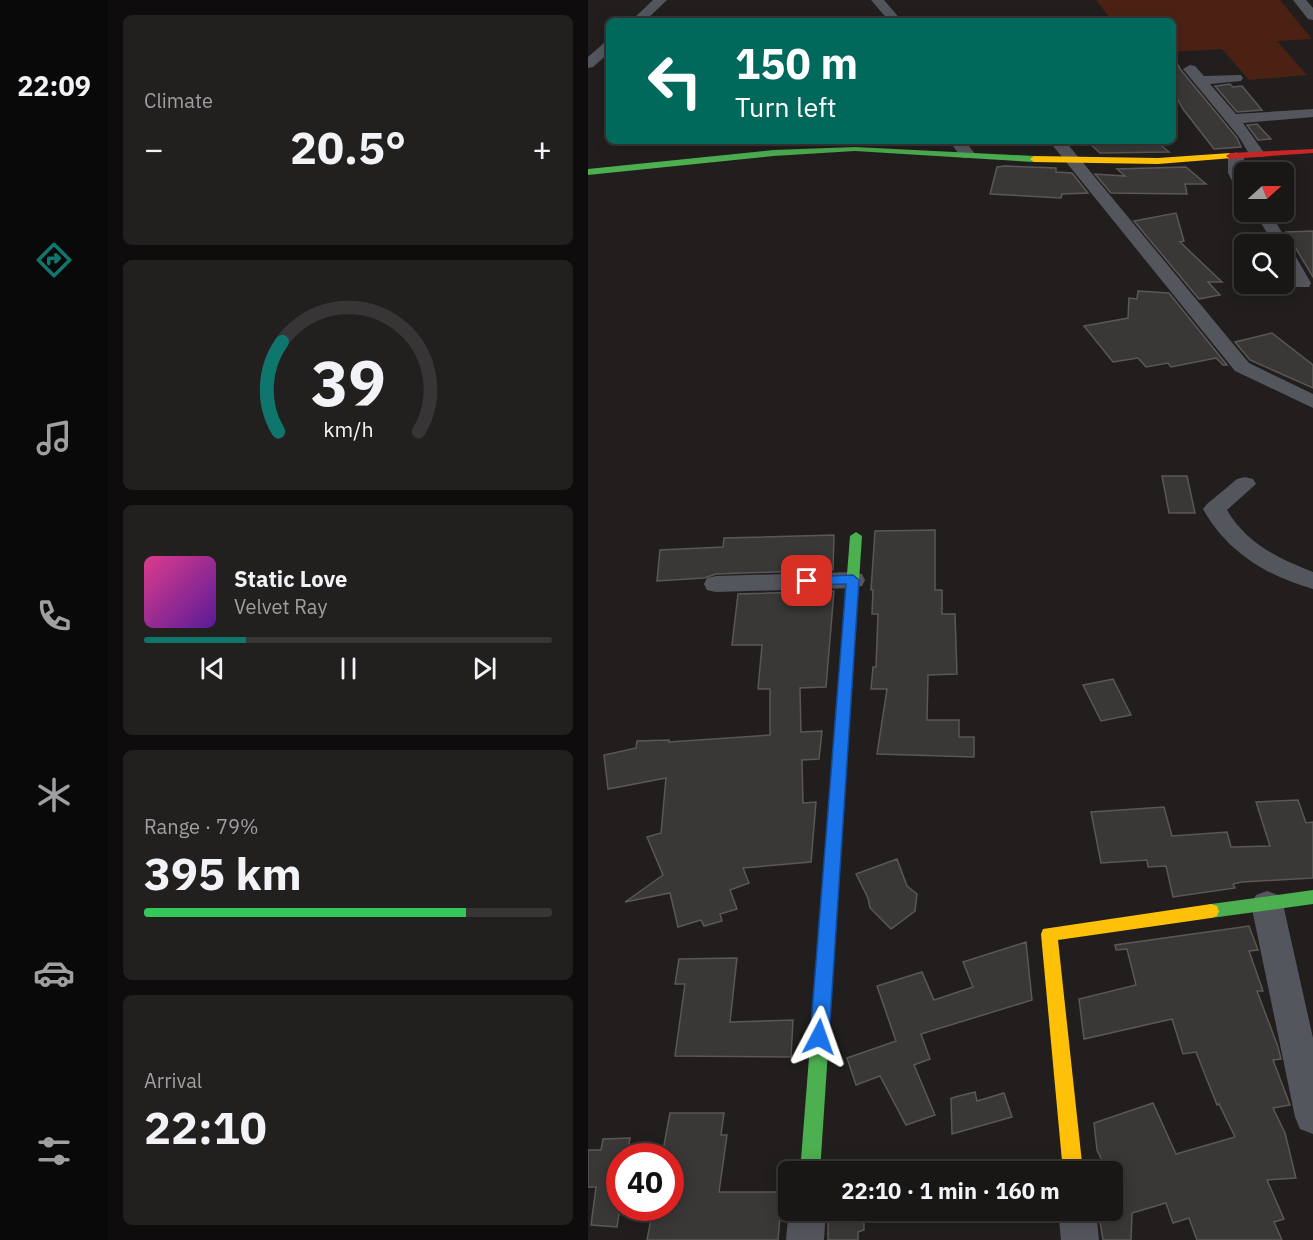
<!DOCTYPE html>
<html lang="en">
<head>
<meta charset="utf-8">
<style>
  :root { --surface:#191616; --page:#221f1f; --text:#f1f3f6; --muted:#9f9fa1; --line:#373535; --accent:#0f766e }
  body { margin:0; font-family:"IBM Plex Sans",sans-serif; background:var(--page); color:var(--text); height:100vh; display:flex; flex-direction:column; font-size:22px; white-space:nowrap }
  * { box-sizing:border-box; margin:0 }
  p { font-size:20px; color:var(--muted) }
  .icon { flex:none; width:33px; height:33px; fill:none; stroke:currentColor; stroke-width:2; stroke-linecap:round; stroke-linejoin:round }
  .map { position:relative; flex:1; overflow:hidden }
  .side { display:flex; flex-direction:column; gap:15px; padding:15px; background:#0e0c0c; width:480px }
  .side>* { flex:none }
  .top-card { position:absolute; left:18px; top:18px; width:570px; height:126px; border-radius:9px; box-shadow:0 3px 15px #0003,0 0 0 2px var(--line); background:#00695c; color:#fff; overflow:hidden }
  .needle { width:39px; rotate:69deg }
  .tools { position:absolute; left:646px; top:162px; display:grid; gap:12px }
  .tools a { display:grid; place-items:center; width:60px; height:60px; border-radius:9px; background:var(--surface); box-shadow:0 3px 15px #0003,0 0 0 2px var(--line); font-size:30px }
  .speed { position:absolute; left:18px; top:1143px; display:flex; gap:12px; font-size:30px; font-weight:700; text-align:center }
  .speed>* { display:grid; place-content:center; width:78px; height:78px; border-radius:50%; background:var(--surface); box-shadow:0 3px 15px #0003,0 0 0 2px var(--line); line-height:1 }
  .speed .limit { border:9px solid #d22; background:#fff; color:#111 }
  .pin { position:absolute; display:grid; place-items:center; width:51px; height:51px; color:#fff; margin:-26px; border-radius:12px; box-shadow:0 3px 9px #0006 }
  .me { position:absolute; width:66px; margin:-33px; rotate:4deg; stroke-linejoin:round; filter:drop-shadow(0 0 4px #0008) }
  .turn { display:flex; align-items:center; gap:21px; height:126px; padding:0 30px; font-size:27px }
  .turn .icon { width:78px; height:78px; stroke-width:2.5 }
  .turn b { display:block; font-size:42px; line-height:51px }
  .big { font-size:45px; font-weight:800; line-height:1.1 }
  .side .tile { flex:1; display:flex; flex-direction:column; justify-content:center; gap:9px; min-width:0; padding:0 21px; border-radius:9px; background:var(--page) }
  .side .dial { align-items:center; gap:0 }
  .dial svg { height:156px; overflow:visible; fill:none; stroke:var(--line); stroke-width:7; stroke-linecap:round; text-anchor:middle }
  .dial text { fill:var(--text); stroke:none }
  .song { display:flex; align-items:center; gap:18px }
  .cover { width:72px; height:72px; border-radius:9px; background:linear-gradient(135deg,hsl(330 70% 55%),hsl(270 70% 35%)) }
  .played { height:6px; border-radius:3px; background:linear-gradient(90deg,var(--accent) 25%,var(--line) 25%) }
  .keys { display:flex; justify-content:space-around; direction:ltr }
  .heat { display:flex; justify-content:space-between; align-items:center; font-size:33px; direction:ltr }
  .charge { height:9px; border-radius:4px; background:linear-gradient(90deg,#34c759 79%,var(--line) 0) }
  .trip { position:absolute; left:190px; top:1161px; width:345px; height:60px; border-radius:9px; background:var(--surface); box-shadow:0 3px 15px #0003,0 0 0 2px var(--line); font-weight:800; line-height:60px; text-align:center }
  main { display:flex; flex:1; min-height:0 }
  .dock { display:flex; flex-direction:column; width:108px; justify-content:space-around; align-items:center; background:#0a0909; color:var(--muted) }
  .dock .icon { width:42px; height:42px }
  .dock .selected { color:var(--accent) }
  .dock b { font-size:27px; color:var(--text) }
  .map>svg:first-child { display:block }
  .green { fill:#4b2114 }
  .building { fill:#3a3837; stroke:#5a5756; stroke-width:1.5 }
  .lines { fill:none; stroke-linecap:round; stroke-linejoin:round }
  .street { fill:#54565d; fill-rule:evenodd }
  .fast { fill:#4caf50; fill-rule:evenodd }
  .slow { fill:#ffc107; fill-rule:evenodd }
  .jam { fill:#c62828; fill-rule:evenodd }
  .route { fill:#1a73e8; stroke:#114b97; stroke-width:1.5 }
</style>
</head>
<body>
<main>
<nav class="dock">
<b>22:09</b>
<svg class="icon selected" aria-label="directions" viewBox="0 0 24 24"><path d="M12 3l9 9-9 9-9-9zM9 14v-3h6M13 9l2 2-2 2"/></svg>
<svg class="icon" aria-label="music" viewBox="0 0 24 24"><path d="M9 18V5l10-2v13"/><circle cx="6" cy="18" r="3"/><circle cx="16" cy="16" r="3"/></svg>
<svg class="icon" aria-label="phone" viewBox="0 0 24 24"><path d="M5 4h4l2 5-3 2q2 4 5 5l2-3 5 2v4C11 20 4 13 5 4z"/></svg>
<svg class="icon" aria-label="climate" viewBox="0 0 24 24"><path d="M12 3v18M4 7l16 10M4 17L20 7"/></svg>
<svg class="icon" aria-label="car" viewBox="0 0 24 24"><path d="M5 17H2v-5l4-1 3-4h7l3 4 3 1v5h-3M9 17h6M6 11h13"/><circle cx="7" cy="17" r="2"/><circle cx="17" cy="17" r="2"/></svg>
<svg class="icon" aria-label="filters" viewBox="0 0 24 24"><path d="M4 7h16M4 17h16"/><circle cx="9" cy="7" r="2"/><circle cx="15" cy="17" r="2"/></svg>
</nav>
<section class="side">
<div class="tile"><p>Climate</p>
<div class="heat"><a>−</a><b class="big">20.5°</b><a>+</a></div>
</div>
<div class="tile dial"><svg viewBox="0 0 100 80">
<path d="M14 69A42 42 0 1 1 86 69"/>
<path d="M14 69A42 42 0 0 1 16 23" stroke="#0f766e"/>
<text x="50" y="56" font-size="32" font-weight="700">39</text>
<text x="50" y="72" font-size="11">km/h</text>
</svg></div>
<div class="tile">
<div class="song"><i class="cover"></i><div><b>Static Love</b><p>Velvet Ray</p></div></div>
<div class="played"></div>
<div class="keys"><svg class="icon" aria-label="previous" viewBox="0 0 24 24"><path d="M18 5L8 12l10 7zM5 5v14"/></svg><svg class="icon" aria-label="pause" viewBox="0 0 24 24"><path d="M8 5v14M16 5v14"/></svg><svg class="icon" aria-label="next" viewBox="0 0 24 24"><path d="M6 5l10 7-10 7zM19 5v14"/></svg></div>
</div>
<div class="tile"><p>Range · 79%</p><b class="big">395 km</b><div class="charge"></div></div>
<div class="tile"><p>Arrival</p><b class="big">22:10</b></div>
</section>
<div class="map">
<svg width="725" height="1240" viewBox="0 0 725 1240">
  <rect width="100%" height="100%" fill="#211e1d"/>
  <path class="green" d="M 508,0 L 692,0 L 724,39 L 689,41 L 719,75 L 661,80 L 634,49 L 585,52 L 585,21 L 524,21 Z"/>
  <path class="building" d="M 585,56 L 593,70 L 649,138 L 653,147 L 626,149 L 595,109 L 585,91 Z
    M 642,84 L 645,87 L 654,86 L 674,110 L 649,112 L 627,86 Z
    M 669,124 L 683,139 L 670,140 L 659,125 Z
    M 499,141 L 568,141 L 581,152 L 512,153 Z
    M 416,166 L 468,168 L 468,172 L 484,173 L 500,193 L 474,194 L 473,198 L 402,194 L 409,167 Z
    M 598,167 L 618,184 L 597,184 L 599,194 L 523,193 L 507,174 L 537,176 L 529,169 Z
    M 588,213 L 596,241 L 592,242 L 634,282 L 620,282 L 632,295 L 611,299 L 546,221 Z
    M 725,231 L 725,277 L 698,232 Z
    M 550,291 L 581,293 L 639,365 L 635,365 L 628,358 L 583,367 L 580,363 L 558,367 L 550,358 L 525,362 L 496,326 L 540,318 L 541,298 L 549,299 Z
    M 684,333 L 725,365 L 725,388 L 662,360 L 647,342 Z
    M 574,476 L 599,476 L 607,513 L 581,513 Z
    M 347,530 L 347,590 L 354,590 L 354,614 L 367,614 L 369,674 L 340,675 L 339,720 L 371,720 L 371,737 L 386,737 L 386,757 L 289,754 L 299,689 L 283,689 L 285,667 L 288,667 L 290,614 L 284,614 L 285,590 L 283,590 L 287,531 Z
    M 246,535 L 245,570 L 128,574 L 116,578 L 69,581 L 72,550 L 135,547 L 136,538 Z
    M 246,591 L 238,687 L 212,688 L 213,732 L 234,731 L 231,759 L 214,760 L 215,803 L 228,802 L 223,862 L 155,868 L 161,883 L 142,890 L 149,909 L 132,914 L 134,921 L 116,926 L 113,920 L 90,927 L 82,893 L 37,902 L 75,875 L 59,837 L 73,833 L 78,778 L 20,789 L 16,755 L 48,748 L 49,741 L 81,740 L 81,742 L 182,735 L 182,689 L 170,689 L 174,645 L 144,645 L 150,594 Z
    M 525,679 L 543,715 L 513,721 L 495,685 Z
    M 710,800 L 718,823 L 725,822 L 725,878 L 654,882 L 645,884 L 647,888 L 585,897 L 578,866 L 560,867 L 559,860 L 513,863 L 503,812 L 576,807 L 584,836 L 639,832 L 643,847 L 682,846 L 668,802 Z
    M 309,859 L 319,886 L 329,894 L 327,911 L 303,929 L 282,908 L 280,898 L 268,874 Z
    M 661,926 L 670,950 L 661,951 L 675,991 L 669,991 L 690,1047 L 693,1059 L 685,1060 L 702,1105 L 685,1108 L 697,1133 L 708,1178 L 679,1180 L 696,1219 L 686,1222 L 694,1240 L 609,1240 L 601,1218 L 585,1223 L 578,1203 L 544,1213 L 543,1240 L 515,1240 L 510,1210 L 525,1210 L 525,1163 L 516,1165 L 509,1150 L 506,1123 L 565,1103 L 588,1154 L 647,1137 L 631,1104 L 629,1105 L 608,1052 L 595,1054 L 584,1019 L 496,1039 L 491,999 L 548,985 L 539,949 L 528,950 L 527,945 Z
    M 438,942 L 444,1000 L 333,1034 L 342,1059 L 326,1065 L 347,1115 L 318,1125 L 292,1076 L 268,1085 L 259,1058 L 308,1041 L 289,986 L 334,972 L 346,1000 L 385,987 L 375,962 Z
    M 149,958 L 142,1022 L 205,1020 L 203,1057 L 87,1056 L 97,984 L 87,984 L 91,959 Z
    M 387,1092 L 389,1101 L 416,1093 L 424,1117 L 364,1134 L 363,1098 Z
    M 82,1113 L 136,1113 L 133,1135 L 139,1135 L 131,1192 L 194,1192 L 190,1240 L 59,1240 L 65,1208 L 82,1208 L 82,1156 L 74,1156 Z
    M 42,1138 L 39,1156 L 32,1156 L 32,1207 L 29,1227 L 3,1225 L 8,1187 L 0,1187 L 0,1150 L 13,1150 L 15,1139 Z
    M 251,1210 L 276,1210 L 276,1230 L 270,1232 L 270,1240 L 240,1240 L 240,1213 Z"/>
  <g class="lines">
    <path class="street" d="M 65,0 L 79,0 L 57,21 L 43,21 Z
      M 283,0 L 296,0 L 314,21 L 301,21 Z
      M 705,0 L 718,0 L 725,8 L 725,20 L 720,19 Z
      M 21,42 L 21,53 L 5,67 L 0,68 L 0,57 L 16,43 Z
      M 602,65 L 607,66 L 616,76 L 653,75 L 655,78 L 653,81 L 622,84 L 648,114 L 725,109 L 725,117 L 655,123 L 677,154 L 675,157 L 663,157 L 651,137 L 595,69 Z
      M 361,141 L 377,141 L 388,155 L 386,158 L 374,158 Z
      M 461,141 L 477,141 L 661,363 L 725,394 L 725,408 L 647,371 Z
      M 648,152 L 656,157 L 657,196 L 651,195 L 640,173 L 640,157 Z
      M 666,212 L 682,212 L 723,283 L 721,287 L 707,287 L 696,266 L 696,244 L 686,244 Z
      M 657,477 L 665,479 L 668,484 L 639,510 C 658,543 691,559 725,572 L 725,589 C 679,576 639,552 615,509 L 619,504 L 649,479 Z
      M 265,572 L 274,574 L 277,580 L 274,586 L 265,588 L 128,592 L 119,590 L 116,584 L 119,578 L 128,576 Z
      M 679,891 L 690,895 L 695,904 L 725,1038 L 725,1134 L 712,1129 L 707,1117 L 663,904 L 668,895 Z
      M 201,1208 L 201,1210 L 238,1210 L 236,1240 L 198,1240 Z
      M 470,1210 L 508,1210 L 511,1240 L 473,1240 Z"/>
    <path class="fast" d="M 267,147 L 446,156 L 450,159 L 446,162 L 267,151 L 185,156 L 0,175 L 0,169 L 185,150 Z
      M 268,532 L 274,536 L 232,1172 L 212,1172 L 262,536 Z
      M 725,890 L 725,904 L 623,918 L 617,916 L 615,911 L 617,906 L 623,904 Z"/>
    <path class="slow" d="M 642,153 L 645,154 L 645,158 L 570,164 L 446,162 L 442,159 L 446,156 L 570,158 Z
      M 623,904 L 629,906 L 631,911 L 629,916 L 623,918 L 470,940 L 495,1172 L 475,1172 L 453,934 L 455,929 Z"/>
    <path class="jam" d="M 725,149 L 725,153 L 642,159 L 638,156 L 642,153 Z"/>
  </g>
  <path class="route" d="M 265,575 L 271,580 L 241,1037 L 238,1043 L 231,1046 L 225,1043 L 222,1037 L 258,584 L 219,585 L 212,581 L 219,577 Z"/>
</svg>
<div class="tools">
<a><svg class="needle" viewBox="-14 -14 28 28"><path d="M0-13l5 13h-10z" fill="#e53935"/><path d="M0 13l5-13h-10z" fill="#9f9fa1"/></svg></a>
<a><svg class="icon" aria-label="search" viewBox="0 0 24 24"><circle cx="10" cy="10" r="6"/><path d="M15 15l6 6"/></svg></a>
</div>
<div class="speed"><div class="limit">40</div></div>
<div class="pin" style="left:219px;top:581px;background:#d93025"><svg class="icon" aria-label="arrive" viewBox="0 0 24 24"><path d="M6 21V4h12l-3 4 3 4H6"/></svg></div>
<svg class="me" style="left:231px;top:1037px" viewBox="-20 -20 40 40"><path d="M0-17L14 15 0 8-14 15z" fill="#1a73e8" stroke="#fff" stroke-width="4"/></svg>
<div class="trip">22:10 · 1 min · 160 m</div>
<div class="top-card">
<div class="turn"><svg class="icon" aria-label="left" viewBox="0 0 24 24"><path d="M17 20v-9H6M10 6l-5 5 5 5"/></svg><div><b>150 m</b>Turn left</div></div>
</div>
</div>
</main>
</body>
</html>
